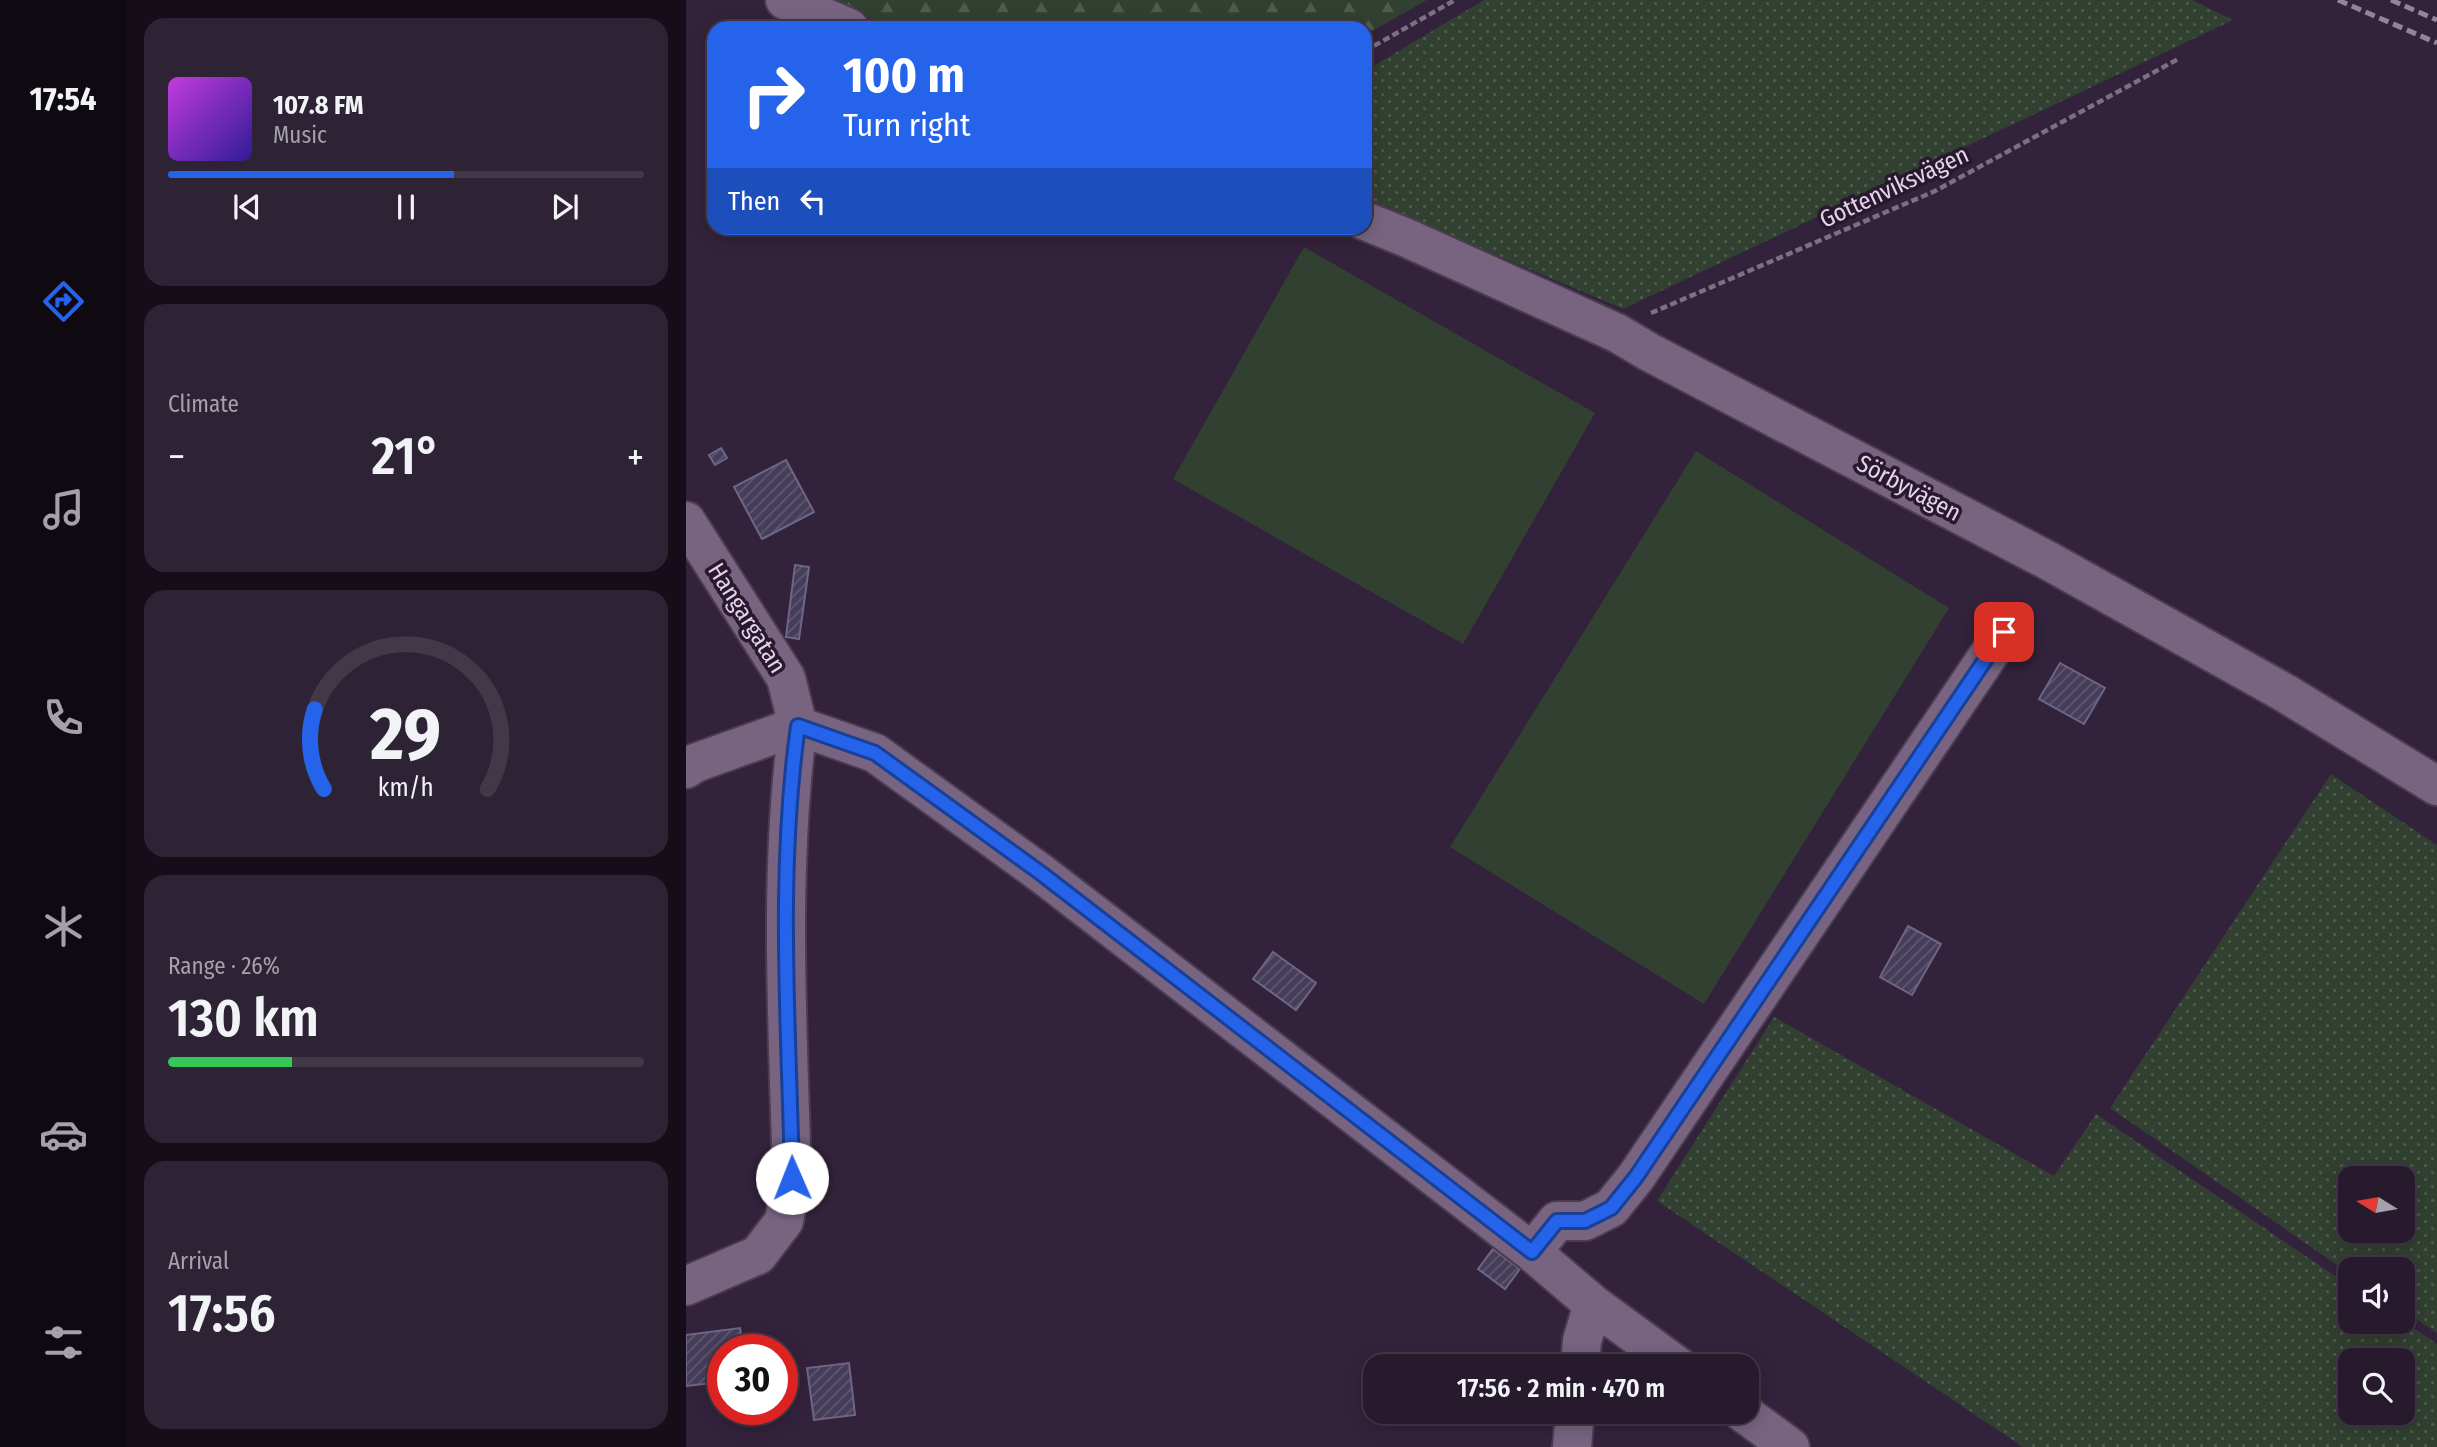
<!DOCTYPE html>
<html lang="en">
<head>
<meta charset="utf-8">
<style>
  :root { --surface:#261a2c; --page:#2e2334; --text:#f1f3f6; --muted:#a4a1a9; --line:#423848; --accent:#2563eb }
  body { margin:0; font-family:"Fira Sans Condensed",sans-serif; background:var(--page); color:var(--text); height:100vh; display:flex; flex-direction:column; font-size:26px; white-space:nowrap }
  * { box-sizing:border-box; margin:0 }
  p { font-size:23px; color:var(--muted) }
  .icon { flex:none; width:38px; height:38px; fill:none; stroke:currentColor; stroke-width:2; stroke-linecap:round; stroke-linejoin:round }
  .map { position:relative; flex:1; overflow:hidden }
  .details { display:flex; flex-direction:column; gap:18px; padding:18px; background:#150e18; width:560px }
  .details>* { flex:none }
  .hud { position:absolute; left:21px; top:21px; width:665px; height:214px; border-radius:21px; box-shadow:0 4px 18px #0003,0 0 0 2px var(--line); background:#2563eb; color:#fff; overflow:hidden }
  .needle { width:46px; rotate:281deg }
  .tools { position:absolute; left:1652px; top:1166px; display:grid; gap:14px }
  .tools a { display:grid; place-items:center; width:77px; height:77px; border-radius:14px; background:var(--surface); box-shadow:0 4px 18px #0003,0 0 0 2px var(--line); font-size:35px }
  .speed { position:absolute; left:21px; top:1334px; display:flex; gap:14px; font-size:35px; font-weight:700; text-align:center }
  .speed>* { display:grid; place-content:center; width:91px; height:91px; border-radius:50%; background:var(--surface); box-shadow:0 4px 18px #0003,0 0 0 2px var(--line); line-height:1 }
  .speed .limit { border:10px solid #d22; background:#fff; color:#111 }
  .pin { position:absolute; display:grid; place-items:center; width:60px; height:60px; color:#fff; margin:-30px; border-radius:14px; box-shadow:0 4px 10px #0006 }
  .me { position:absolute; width:77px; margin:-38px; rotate:359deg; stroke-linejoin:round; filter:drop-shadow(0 0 5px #0008) }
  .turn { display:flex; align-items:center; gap:24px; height:147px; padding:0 21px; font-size:32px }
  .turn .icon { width:91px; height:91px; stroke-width:2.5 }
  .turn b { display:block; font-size:49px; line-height:60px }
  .then { display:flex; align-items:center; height:66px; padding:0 21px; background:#0003; gap:14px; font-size:26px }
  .big { font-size:52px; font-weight:600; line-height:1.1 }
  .details .widget { flex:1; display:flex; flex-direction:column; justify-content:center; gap:10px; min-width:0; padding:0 24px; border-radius:21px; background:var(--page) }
  .details .dial { align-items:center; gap:0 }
  .dial svg { height:182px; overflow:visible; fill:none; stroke:var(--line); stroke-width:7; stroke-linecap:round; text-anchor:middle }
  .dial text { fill:var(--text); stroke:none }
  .song { display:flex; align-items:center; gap:21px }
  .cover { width:84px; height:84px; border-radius:10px; background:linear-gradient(135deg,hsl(290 70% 55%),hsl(250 70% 35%)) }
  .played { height:7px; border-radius:4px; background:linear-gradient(90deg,var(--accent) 60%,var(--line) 60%) }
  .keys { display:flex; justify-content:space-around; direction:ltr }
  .heat { display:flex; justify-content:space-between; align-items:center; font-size:38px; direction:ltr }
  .charge { height:10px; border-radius:5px; background:linear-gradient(90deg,#34c759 26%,var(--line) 0) }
  .trip { position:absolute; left:677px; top:1354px; width:396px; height:70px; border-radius:21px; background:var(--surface); box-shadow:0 4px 18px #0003,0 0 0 2px var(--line); font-weight:600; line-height:70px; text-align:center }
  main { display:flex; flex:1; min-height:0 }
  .tab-bar { display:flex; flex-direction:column; width:126px; justify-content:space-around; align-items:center; background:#0f0a12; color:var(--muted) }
  .tab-bar .icon { width:49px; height:49px }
  .tab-bar .active { color:var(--accent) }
  .tab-bar b { font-size:32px; color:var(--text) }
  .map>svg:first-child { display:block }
  .grass { fill:url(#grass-dots); fill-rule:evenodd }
  .forest { fill:url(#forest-firs) }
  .pitch { fill:#314030 }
  .building { fill:url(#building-hatch); stroke:#6e6685; stroke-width:2 }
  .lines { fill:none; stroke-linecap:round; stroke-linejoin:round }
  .minor-casing { stroke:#4b3c50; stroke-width:42 }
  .path { stroke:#7d6f84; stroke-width:4.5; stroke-dasharray:7 3.5; stroke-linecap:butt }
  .minor { stroke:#786481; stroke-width:38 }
  .rail { stroke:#938599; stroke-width:5; stroke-dasharray:10 5; stroke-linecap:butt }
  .route-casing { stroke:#184099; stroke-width:18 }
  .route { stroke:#2563eb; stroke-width:12 }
  .labels { text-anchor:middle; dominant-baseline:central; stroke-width:7; stroke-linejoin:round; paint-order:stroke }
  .street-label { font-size:24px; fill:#e1d6e6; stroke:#291830 }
</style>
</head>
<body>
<main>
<nav class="tab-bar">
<b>17:54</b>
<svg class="icon active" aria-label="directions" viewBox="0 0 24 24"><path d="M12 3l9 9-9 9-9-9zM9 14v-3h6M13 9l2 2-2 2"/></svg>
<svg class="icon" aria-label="music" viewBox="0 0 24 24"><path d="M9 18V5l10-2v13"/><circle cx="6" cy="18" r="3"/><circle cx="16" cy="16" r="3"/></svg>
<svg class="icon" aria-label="phone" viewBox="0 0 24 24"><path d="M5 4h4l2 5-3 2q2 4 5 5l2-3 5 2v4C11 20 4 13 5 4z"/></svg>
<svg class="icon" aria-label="climate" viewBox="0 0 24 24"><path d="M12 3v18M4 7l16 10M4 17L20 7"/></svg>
<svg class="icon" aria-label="car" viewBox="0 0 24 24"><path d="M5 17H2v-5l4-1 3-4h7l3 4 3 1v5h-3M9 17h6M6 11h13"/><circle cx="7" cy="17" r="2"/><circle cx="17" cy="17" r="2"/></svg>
<svg class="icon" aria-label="filters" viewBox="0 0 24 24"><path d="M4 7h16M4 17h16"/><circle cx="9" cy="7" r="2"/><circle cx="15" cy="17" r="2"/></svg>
</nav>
<section class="details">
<div class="widget">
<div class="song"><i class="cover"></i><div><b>107.8 FM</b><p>Music</p></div></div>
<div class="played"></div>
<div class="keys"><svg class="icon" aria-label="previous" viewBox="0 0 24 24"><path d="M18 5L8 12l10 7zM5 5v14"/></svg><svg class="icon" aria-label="pause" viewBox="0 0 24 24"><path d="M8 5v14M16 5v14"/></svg><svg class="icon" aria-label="next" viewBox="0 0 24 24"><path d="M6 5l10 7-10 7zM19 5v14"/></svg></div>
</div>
<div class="widget"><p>Climate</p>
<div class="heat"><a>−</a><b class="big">21°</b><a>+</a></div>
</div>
<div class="widget dial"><svg viewBox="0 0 100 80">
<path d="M14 69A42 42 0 1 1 86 69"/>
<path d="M14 69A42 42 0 0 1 10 34" stroke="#2563eb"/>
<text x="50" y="56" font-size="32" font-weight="700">29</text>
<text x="50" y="72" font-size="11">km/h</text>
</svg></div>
<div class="widget"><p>Range · 26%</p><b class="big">130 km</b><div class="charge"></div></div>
<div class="widget"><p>Arrival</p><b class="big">17:56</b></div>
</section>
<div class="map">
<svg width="1751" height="1447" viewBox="0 0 1751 1447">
  <defs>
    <pattern id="grass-dots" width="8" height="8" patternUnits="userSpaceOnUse" patternTransform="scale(1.75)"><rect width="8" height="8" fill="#314030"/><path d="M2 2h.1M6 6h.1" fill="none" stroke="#4f5b4e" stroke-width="1.8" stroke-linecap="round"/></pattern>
    <pattern id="forest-firs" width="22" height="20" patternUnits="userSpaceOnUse" patternTransform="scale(1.75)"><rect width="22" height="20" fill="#314030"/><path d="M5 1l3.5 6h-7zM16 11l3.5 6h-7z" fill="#4f5b4e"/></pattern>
    <pattern id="building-hatch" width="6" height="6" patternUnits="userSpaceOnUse" patternTransform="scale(1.75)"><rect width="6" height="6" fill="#463d5a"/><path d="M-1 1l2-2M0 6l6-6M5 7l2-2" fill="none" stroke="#605872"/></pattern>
  </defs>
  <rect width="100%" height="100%" fill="#33223b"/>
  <path class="grass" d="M 798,0 L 1506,0 L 1547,20 L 937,309 L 765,236 L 679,203 L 679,71 Z
    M 1645,774 L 1751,845 L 1751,1333 L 1717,1310 L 1717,1269 L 1664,1269 L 1664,1274 L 1424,1108 ZM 1664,1178 L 1717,1178 L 1717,1230 L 1664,1230 Z
    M 1088,1017 L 1368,1176 L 1410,1114 L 1664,1286 L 1664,1321 L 1717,1321 L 1751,1344 L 1751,1447 L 1337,1447 L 971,1201 ZM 1664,1360 L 1717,1360 L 1717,1412 L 1664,1412 Z"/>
  <path class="forest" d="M 152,0 L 741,0 L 679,35 L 679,28 L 209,28 L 147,5 Z"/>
  <path class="pitch" d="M 618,247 L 909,413 L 777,644 L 487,479 Z
    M 1010,451 L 1263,608 L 1018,1004 L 764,847 Z"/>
  <path class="building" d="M 35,448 L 41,458 L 29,465 L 23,455 Z
    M 100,460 L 128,512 L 76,539 L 48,487 Z
    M 109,565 L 123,567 L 113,639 L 100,637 Z
    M 1374,663 L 1419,688 L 1398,724 L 1353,699 Z
    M 1222,926 L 1255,944 L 1226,995 L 1194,977 Z
    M 587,952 L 630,983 L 610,1010 L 567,979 Z
    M 807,1249 L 834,1269 L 819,1289 L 792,1269 Z
    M 54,1328 L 57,1349 L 37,1349 L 37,1397 L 35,1382 L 0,1386 L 0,1335 Z
    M 163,1363 L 169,1415 L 128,1420 L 121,1368 Z"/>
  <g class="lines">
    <g class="minor-casing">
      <path id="minor" d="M 99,0 L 163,28
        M 679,221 L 721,238 L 931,333 L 963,352 L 1361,560 L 1599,693 L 1751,786
        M 0,521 L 100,678 L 112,726 L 9,763 L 0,769
        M 846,1252 L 871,1221 L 899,1221 L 925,1208 L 950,1177 L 1318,632
        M 0,1286 L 72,1255 L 98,1221 L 106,1178 C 102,1028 92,875 112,726 L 189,753 L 356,874 L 846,1252 L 907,1304 L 896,1341 L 894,1367
        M 907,1304 L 993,1367
        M 1056,1412 L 1104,1447
        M 886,1447 L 889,1412"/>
    </g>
    <path class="path" d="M 679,51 L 769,0
      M 965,313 L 1249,191 L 1494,58"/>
    <use href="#minor" class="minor"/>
    <path class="rail" d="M 1652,0 L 1751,43
      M 1705,0 L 1751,20"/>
  </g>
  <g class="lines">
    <g class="route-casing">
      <path id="route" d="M 106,1178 C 103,1028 91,875 112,726 L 189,753 L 356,874 L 846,1252 L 871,1221 L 899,1221 L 925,1208 L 950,1177 L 1318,632"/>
    </g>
    <use href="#route" class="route"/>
  </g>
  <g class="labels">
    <g class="street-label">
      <text transform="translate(1208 187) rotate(-25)">Gottenviksvägen</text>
      <text transform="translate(1223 488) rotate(28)">Sörbyvägen</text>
      <text transform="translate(61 618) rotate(58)">Hangargatan</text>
    </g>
  </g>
</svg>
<div class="tools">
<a><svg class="needle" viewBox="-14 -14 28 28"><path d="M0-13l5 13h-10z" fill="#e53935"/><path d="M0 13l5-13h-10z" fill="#a4a1a9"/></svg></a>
<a><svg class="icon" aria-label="sound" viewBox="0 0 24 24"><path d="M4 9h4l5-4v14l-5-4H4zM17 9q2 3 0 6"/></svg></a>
<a><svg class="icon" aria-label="search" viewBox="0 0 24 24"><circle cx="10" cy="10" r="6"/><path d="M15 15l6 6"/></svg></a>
</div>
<div class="speed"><div class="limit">30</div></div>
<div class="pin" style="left:1318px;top:632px;background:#d93025"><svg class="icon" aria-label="arrive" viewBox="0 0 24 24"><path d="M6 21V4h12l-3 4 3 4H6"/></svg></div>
<svg class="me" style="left:106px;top:1178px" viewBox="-20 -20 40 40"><circle r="19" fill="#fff"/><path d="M0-13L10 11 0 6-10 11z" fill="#2563eb"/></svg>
<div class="trip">17:56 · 2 min · 470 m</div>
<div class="hud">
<div class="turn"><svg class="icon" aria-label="right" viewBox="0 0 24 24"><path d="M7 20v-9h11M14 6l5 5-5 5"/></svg><div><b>100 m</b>Turn right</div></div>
<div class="then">Then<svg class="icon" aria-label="left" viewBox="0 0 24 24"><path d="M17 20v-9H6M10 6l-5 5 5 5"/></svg></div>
</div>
</div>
</main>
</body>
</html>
